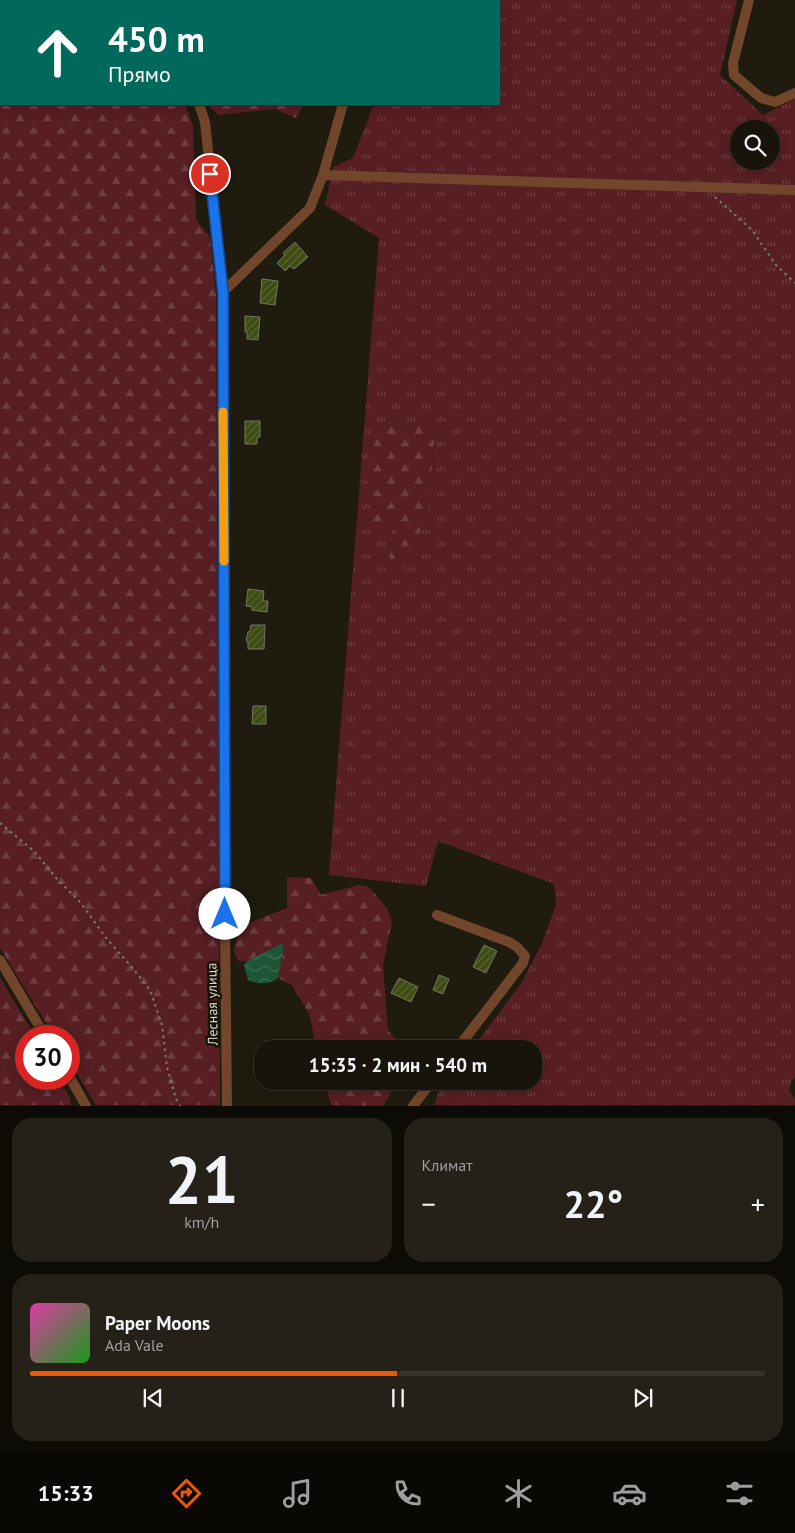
<!DOCTYPE html>
<html lang="ru">
<head>
<meta charset="utf-8">
<style>
  :root { --surface:#18140b; --page:#252119; --text:#f1f3f6; --muted:#9f9e9d; --line:#36332c; --accent:#ea580c }
  body { margin:0; font-family:"PT Sans",sans-serif; background:var(--page); color:var(--text); height:100vh; display:flex; flex-direction:column; font-size:19px; white-space:nowrap }
  * { box-sizing:border-box; margin:0 }
  p { font-size:16px; color:var(--muted) }
  .icon { flex:none; width:28px; height:28px; fill:none; stroke:currentColor; stroke-width:2; stroke-linecap:round; stroke-linejoin:round }
  .map { position:relative; height:1106px; overflow:hidden }
  .details { display:flex; flex-direction:column; gap:12px; padding:12px; background:#0d0b06; flex:1 }
  .details>* { flex:none }
  .hud { position:absolute; left:0px; top:0px; width:500px; height:105px; box-shadow:0 2px 12px #0003,0 0 0 1px var(--line); background:#00695c; color:#fff; overflow:hidden }
  .buttons { position:absolute; left:730px; top:120px; display:grid; gap:10px }
  .buttons a { display:grid; place-items:center; width:50px; height:50px; border-radius:50%; background:var(--surface); box-shadow:0 2px 12px #0003,0 0 0 1px var(--line); font-size:25px }
  .speed { position:absolute; left:15px; top:1025px; display:flex; gap:10px; font-size:25px; font-weight:700; text-align:center }
  .speed>* { display:grid; place-content:center; width:65px; height:65px; border-radius:50%; background:var(--surface); box-shadow:0 2px 12px #0003,0 0 0 1px var(--line); line-height:1 }
  .speed .limit { border:8px solid #d22; background:#fff; color:#111 }
  .pin { position:absolute; display:grid; place-items:center; width:42px; height:42px; color:#fff; margin:-21px; border:2px solid #fff; border-radius:50%; box-shadow:0 1px 5px #0007 }
  .me { position:absolute; width:55px; margin:-28px; rotate:0deg; stroke-linejoin:round; filter:drop-shadow(0 0 4px #0008) }
  .turn { display:flex; align-items:center; gap:18px; height:105px; padding:0 25px; font-size:22px }
  .turn .icon { width:65px; height:65px; stroke-width:2.5 }
  .turn b { display:block; font-size:35px; line-height:42px }
  .big { font-size:38px; font-weight:800; line-height:1.1 }
  .details .tile { flex:1; display:flex; flex-direction:column; justify-content:center; gap:8px; min-width:0; padding:0 18px; border-radius:20px; background:var(--page) }
  .details .dial { align-items:center; gap:0 }
  .dial b { font-size:65px; line-height:1 }
  .song { display:flex; align-items:center; gap:15px }
  .cover { width:60px; height:60px; border-radius:8px; background:linear-gradient(135deg,hsl(320 70% 55%),hsl(120 70% 35%)) }
  .played { height:5px; border-radius:2px; background:linear-gradient(90deg,var(--accent) 50%,var(--line) 50%) }
  .keys { display:flex; justify-content:space-around; direction:ltr }
  .heat { display:flex; justify-content:space-between; align-items:center; font-size:28px; direction:ltr }
  .details .tiles { flex:1; display:grid; gap:12px; grid-template-columns:1fr 1fr }
  .tile:last-child { grid-column:span 2 }
  .trip { position:absolute; left:254px; top:1040px; width:288px; height:50px; border-radius:20px; background:var(--surface); box-shadow:0 2px 12px #0003,0 0 0 1px var(--line); font-weight:800; line-height:50px; text-align:center }
  .dock { display:flex; height:80px; justify-content:space-around; align-items:center; background:#0a0804; color:var(--muted) }
  .dock .icon { width:35px; height:35px }
  .dock .on { color:var(--accent) }
  .dock b { font-size:22px; color:var(--text) }
  .map>svg:first-child { display:block }
  .grass { fill:url(#grass-tufts); fill-rule:evenodd }
  .forest { fill:url(#forest-firs) }
  .water { fill:url(#water-waves) }
  .building { fill:url(#building-hatch); stroke:#717566 }
  .lines { fill:none; stroke-linecap:round; stroke-linejoin:round }
  .path { stroke:#7f7a70; stroke-width:2; stroke-dasharray:2.5 4; stroke-linecap:butt }
  .minor { stroke:#72462b; stroke-width:10 }
  .route-casing { stroke:#114b97; stroke-width:12 }
  .route { stroke:#1a73e8; stroke-width:9 }
  .slow { stroke:#f59e0b; stroke-width:9 }
  .labels { text-anchor:middle; dominant-baseline:central; stroke-width:5; stroke-linejoin:round; paint-order:stroke }
  .street-label { font-size:14px; fill:#ddd9d1; stroke:#171206 }
</style>
</head>
<body>
<div class="map">
<svg width="795" height="1106" viewBox="0 0 795 1106">
  <defs>
    <pattern id="grass-tufts" width="24" height="20" patternUnits="userSpaceOnUse" patternTransform="scale(1.25)"><rect width="24" height="20" fill="#571e23"/><path d="M3 7l-1-3M5 7V3M7 7l1-3M15 17l-1-3M17 17v-4M19 17l1-3" fill="none" stroke="#6f3e42"/></pattern>
    <pattern id="forest-firs" width="22" height="20" patternUnits="userSpaceOnUse" patternTransform="scale(1.25)"><rect width="22" height="20" fill="#571e23"/><path d="M5 1l3.5 6h-7zM16 11l3.5 6h-7z" fill="#6f3e42"/></pattern>
    <pattern id="water-waves" width="16" height="10" patternUnits="userSpaceOnUse" patternTransform="scale(1.25)"><rect width="16" height="10" fill="#1c5637"/><path d="M0 5q4-4 8 0t8 0" fill="none" stroke="#3d6e53"/></pattern>
    <pattern id="building-hatch" width="6" height="6" patternUnits="userSpaceOnUse" patternTransform="scale(1.25)"><rect width="6" height="6" fill="#3e4b12"/><path d="M-1 1l2-2M0 6l6-6M5 7l2-2" fill="none" stroke="#596433"/></pattern>
  </defs>
  <rect width="100%" height="100%" fill="#201b0f"/>
  <path class="grass" d="M 406,0 L 737,0 L 720,75 L 763,115 L 795,99 L 795,1077 L 791,1081 L 789,1091 L 795,1099 L 795,1105 L 434,1105 L 438,1093 L 447,1081 L 532,1081 L 532,1049 L 472,1049 L 522,982 L 542,943 L 556,905 L 554,884 L 438,841 L 426,886 L 329,875 L 379,238 L 325,205 L 333,167 L 353,158 L 374,104 L 499,104 L 499,1 L 406,1 ZM 739,129 L 771,129 L 771,161 L 739,161 ZM 381,421 C 398,430 407,433 424,421 L 432,423 L 435,432 L 429,501 L 389,558 L 397,530 L 389,524 L 371,519 L 374,500 Z"/>
  <path class="forest" d="M 0,0 L 151,1 L 1,1 L 1,104 L 185,104 L 193,126 L 196,220 L 210,237 L 216,293 L 220,1105 L 96,1105 L 69,1061 L 69,1036 L 54,1036 L 0,948 Z
    M 177,0 L 337,0 L 336,1 Z
    M 206,104 L 304,104 L 296,118 L 275,109 L 219,115 Z
    M 381,421 C 398,430 407,433 424,421 L 433,423 L 435,432 L 429,501 L 415,550 L 403,568 L 393,567 L 389,558 L 397,530 L 389,524 L 378,526 L 370,519 L 374,500 L 366,482 L 372,424 Z
    M 287,877 L 311,878 L 321,895 L 359,885 L 369,887 L 387,908 L 392,922 L 383,965 L 388,1030 L 398,1042 L 400,1049 L 317,1049 L 309,1014 L 292,985 L 278,978 L 284,945 L 281,944 L 247,961 L 238,961 L 234,951 L 239,927 L 287,908 Z
    M 0,978 L 35,1036 L 26,1036 L 26,1079 L 59,1079 L 70,1098 L 71,1105 L 0,1105 Z
    M 325,1081 L 403,1081 L 393,1090 L 383,1106 L 331,1105 Z"/>
  <path class="water" d="M 281,944 L 284,945 L 278,978 C 270,985 257,984 248,980 L 244,965 L 247,961 Z"/>
  <path class="building" d="M 295,242 L 308,257 L 294,269 L 290,266 L 285,271 L 277,263 L 285,255 L 283,253 Z
    M 262,279 L 278,281 L 275,305 L 260,303 Z
    M 245,316 L 260,317 L 258,340 L 247,339 L 247,332 L 245,332 Z
    M 245,421 L 260,421 L 260,437 L 257,437 L 257,444 L 245,444 Z
    M 248,589 L 264,591 L 263,601 L 268,601 L 267,612 L 252,610 L 252,607 L 246,606 Z
    M 251,625 L 265,625 L 264,649 L 248,649 L 248,642 L 246,641 L 248,632 L 250,631 Z
    M 253,706 L 266,706 L 266,724 L 252,724 Z
    M 484,945 L 497,951 L 486,973 L 473,967 Z
    M 439,975 L 449,979 L 443,994 L 433,990 Z
    M 399,978 L 418,987 L 411,1002 L 391,993 Z"/>
  <g class="lines">
    <path class="path" d="M 715,197 L 752,230 L 776,265 L 795,283
      M 0,823 L 34,851 L 57,879 L 81,903 L 106,938 L 130,965 L 150,990 L 162,1025 L 167,1067 L 176,1099 L 180,1106"/>
    <path class="minor" d="M 166,0 L 166,1
      M 749,0 L 733,63 L 734,75 L 761,98 L 775,102 L 795,93
      M 371,1 L 371,0
      M 199,104 L 205,122 L 223,292
      M 323,175 L 795,190
      M 437,915 L 509,942 L 517,947 L 525,956 L 523,963 L 457,1049
      M 0,960 L 45,1036
      M 69,1076 L 86,1106
      M 227,1106 L 224,837 L 223,292 L 310,208 L 323,175 L 343,104
      M 413,1106 L 432,1081"/>
  </g>
  <g class="lines">
    <g class="route-casing">
      <path id="route" d="M 210,174 L 223,292 L 225,914"/>
    </g>
    <use href="#route" class="route"/>
    <path class="slow" d="M 223,412 L 224,561"/>
  </g>
  <g class="labels">
    <g class="street-label">
      <text transform="translate(212 1004) rotate(-91)">Лесная улица</text>
    </g>
  </g>
</svg>
<div class="buttons">
<a><svg class="icon" aria-label="search" viewBox="0 0 24 24"><circle cx="10" cy="10" r="6"/><path d="M15 15l6 6"/></svg></a>
</div>
<div class="speed"><div class="limit">30</div></div>
<div class="pin" style="left:210px;top:174px;background:#d93025"><svg class="icon" aria-label="arrive" viewBox="0 0 24 24"><path d="M6 21V4h12l-3 4 3 4H6"/></svg></div>
<svg class="me" style="left:225px;top:914px" viewBox="-20 -20 40 40"><circle r="19" fill="#fff"/><path d="M0-13L10 11 0 6-10 11z" fill="#1a73e8"/></svg>
<div class="trip">15:35 · 2 мин · 540 m</div>
<div class="hud">
<div class="turn"><svg class="icon" aria-label="ahead" viewBox="0 0 24 24"><path d="M12 20V5M6 11l6-6 6 6"/></svg><div><b>450 m</b>Прямо</div></div>
</div>
</div>
<section class="details">
<div class="tiles">
<div class="tile dial"><b>21</b><p>km/h</p></div>
<div class="tile"><p>Климат</p>
<div class="heat"><a>−</a><b class="big">22°</b><a>+</a></div>
</div>
<div class="tile">
<div class="song"><i class="cover"></i><div><b>Paper Moons</b><p>Ada Vale</p></div></div>
<div class="played"></div>
<div class="keys"><svg class="icon" aria-label="previous" viewBox="0 0 24 24"><path d="M18 5L8 12l10 7zM5 5v14"/></svg><svg class="icon" aria-label="pause" viewBox="0 0 24 24"><path d="M8 5v14M16 5v14"/></svg><svg class="icon" aria-label="next" viewBox="0 0 24 24"><path d="M6 5l10 7-10 7zM19 5v14"/></svg></div>
</div>
</div>
</section>
<nav class="dock">
<b>15:33</b>
<svg class="icon on" aria-label="directions" viewBox="0 0 24 24"><path d="M12 3l9 9-9 9-9-9zM9 14v-3h6M13 9l2 2-2 2"/></svg>
<svg class="icon" aria-label="music" viewBox="0 0 24 24"><path d="M9 18V5l10-2v13"/><circle cx="6" cy="18" r="3"/><circle cx="16" cy="16" r="3"/></svg>
<svg class="icon" aria-label="phone" viewBox="0 0 24 24"><path d="M5 4h4l2 5-3 2q2 4 5 5l2-3 5 2v4C11 20 4 13 5 4z"/></svg>
<svg class="icon" aria-label="climate" viewBox="0 0 24 24"><path d="M12 3v18M4 7l16 10M4 17L20 7"/></svg>
<svg class="icon" aria-label="car" viewBox="0 0 24 24"><path d="M5 17H2v-5l4-1 3-4h7l3 4 3 1v5h-3M9 17h6M6 11h13"/><circle cx="7" cy="17" r="2"/><circle cx="17" cy="17" r="2"/></svg>
<svg class="icon" aria-label="filters" viewBox="0 0 24 24"><path d="M4 7h16M4 17h16"/><circle cx="9" cy="7" r="2"/><circle cx="15" cy="17" r="2"/></svg>
</nav>
</body>
</html>
